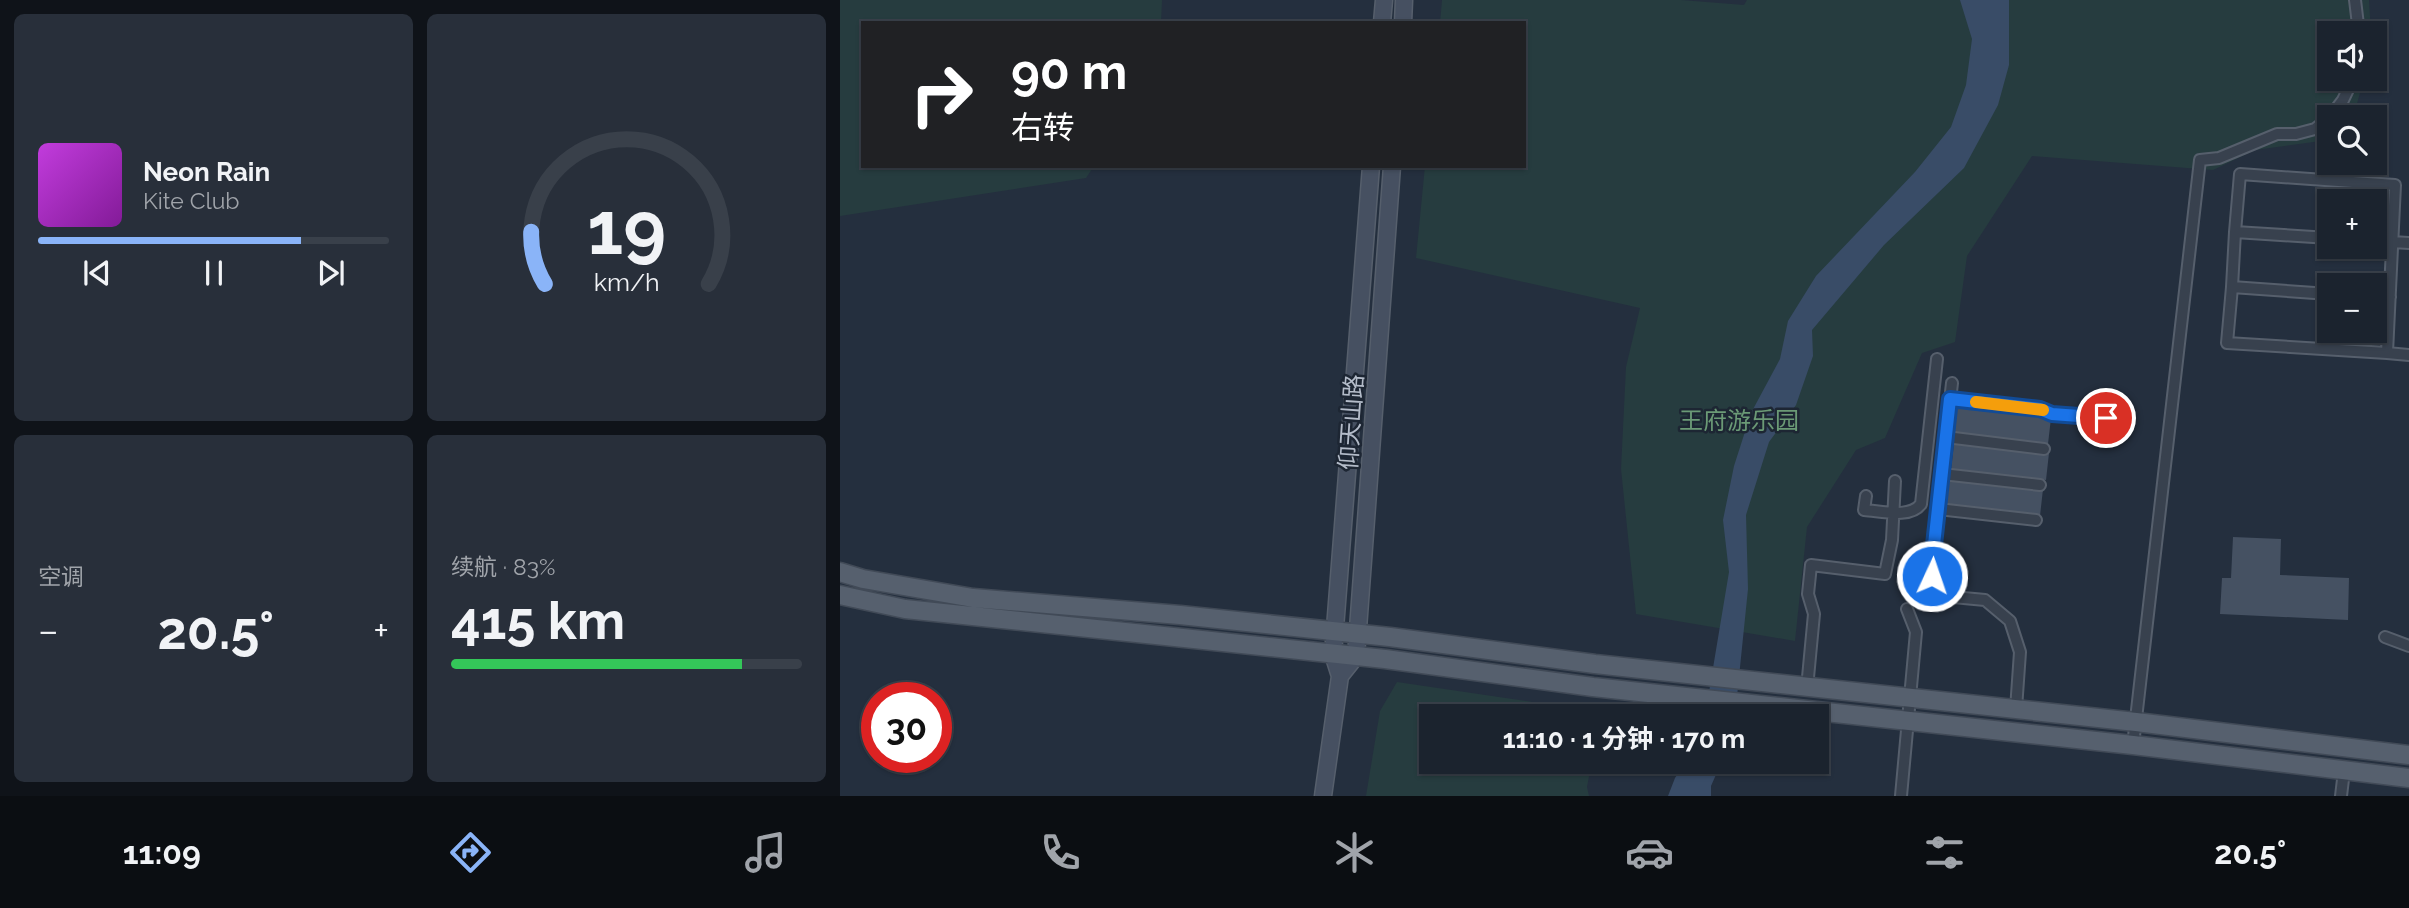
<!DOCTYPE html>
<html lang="zh">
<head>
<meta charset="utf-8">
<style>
  :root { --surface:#1b232e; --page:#282f3a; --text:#f1f3f6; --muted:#a0a4aa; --line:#39404a; --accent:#8ab4f8 }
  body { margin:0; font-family:Raleway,"Noto Sans SC",sans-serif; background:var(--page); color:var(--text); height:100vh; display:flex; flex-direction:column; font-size:26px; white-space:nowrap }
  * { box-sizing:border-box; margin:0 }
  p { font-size:23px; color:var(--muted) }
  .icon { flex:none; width:38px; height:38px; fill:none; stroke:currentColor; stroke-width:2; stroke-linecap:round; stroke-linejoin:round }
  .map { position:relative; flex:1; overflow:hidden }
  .sheet { display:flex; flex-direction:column; gap:14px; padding:14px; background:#0f1319; width:840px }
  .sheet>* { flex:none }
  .hud { position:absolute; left:21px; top:21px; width:665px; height:147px; border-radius:0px; box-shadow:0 2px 5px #0004,0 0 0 2px var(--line); background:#202124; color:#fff; overflow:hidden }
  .fabs { position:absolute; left:1477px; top:21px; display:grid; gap:14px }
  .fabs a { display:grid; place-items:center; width:70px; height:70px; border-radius:0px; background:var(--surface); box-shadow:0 2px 5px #0004,0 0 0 2px var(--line); font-size:35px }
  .speed { position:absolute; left:21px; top:682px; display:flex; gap:14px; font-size:35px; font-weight:700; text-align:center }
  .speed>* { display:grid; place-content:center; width:91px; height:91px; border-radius:50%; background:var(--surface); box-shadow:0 2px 5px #0004,0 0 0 2px var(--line); line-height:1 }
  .speed .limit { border:10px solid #d22; background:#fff; color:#111 }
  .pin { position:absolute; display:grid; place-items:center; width:60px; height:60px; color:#fff; margin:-30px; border:4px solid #fff; border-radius:50%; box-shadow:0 2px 7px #0007 }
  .me { position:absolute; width:77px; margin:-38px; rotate:3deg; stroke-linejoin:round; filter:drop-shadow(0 0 5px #0008) }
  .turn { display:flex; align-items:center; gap:24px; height:147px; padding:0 35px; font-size:32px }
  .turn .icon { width:91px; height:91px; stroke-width:2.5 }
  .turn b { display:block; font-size:49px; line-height:60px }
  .big { font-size:52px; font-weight:700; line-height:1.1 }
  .sheet .card { flex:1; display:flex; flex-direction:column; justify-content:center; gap:10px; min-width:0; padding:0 24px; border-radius:10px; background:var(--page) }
  .sheet .dial { align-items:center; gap:0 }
  .dial svg { height:182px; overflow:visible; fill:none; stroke:var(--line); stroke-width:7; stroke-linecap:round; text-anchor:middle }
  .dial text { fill:var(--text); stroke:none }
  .song { display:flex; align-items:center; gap:21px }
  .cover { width:84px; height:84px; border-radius:10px; background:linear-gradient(135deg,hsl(290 70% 55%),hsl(290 70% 35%)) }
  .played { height:7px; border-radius:4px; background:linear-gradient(90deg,var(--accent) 75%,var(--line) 75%) }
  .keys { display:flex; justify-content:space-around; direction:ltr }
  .heat { display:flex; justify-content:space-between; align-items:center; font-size:38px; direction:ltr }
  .charge { height:10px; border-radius:5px; background:linear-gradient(90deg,#34c759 83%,var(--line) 0) }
  .sheet .tiles { flex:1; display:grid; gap:14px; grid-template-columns:repeat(2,1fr) }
  .trip { position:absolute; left:579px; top:704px; width:410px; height:70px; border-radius:0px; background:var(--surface); box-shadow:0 2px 5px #0004,0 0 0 2px var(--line); font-weight:700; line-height:70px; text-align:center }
  .tabs { display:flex; height:112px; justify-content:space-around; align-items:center; background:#0b0e12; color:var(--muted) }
  .tabs .icon { width:49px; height:49px }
  .tabs .on { color:var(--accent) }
  .tabs b { font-size:32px; color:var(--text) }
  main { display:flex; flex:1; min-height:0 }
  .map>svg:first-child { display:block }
  .green { fill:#263c3f }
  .water { fill:#394c67 }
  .building { fill:#455162 }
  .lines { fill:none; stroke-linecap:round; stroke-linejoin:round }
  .street-casing { stroke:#565f6c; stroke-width:14 }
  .secondary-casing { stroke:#565f6c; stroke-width:19 }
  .primary-casing { stroke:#414a57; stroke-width:21 }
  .street { stroke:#38414e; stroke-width:10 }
  .secondary { stroke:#465061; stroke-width:16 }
  .primary { stroke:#56606e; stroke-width:18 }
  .route-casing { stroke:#114b97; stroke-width:18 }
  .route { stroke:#1a73e8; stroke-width:12 }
  .slow { stroke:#f59e0b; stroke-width:12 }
  .labels { text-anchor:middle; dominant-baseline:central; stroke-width:5; stroke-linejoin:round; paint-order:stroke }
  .park-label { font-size:24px; fill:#6b9a76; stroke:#1d2633 }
  .street-label { font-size:24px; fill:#b4bcc9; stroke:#1d2633 }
</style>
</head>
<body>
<main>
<section class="sheet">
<div class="tiles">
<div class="card">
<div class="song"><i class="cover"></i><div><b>Neon Rain</b><p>Kite Club</p></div></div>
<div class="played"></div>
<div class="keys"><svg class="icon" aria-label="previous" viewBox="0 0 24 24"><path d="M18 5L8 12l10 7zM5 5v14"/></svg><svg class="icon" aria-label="pause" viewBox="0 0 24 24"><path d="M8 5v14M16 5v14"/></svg><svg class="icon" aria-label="next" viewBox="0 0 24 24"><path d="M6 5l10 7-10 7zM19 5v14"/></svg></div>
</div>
<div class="card dial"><svg viewBox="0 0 100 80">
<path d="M14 69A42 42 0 1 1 86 69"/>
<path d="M14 69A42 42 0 0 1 8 46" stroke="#8ab4f8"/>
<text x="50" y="56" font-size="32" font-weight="700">19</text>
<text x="50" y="72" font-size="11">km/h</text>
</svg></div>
<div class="card"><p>空调</p>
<div class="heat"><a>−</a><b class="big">20.5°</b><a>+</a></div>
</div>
<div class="card"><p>续航 · 83%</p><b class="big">415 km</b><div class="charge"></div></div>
</div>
</section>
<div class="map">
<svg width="1569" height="796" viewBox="0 0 1569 796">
  <rect width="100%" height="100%" fill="#242f3e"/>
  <path class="green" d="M 0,0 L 322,0 L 321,23 L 23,23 L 23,166 L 254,166 L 246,178 L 0,216 Z
    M 602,0 L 841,0 L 904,5 L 907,0 L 1529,0 L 1531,33 L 1489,33 L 1489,79 L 1524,79 L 1516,107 L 1507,117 L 1489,117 L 1488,140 L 1415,150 L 1373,170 L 1192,156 L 1127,256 L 1115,342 L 1082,353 L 1045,438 L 1016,450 L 967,527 L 955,641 L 796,614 L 781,469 L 786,367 L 800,308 L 576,258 L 585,166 L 684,166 L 684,23 L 600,23 Z
    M 557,682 L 761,712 L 760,716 L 592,716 L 592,761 L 752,761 L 747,787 L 749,796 L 526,796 L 540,711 Z"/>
  <path class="water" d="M 1120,0 L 1169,0 L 1169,65 L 1158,105 L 1124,168 L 1044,245 L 972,330 L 973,356 L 956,405 L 929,442 L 906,515 L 908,589 L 895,716 L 865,716 L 889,572 L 883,520 L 894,466 L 911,413 L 940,359 L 948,321 L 976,276 L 1075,172 L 1111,127 L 1126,85 L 1132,39 Z
    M 846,761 L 882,761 L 871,786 L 871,796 L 828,796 L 835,778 Z"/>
  <path class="building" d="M 1117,407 L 1211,418 L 1208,444 L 1114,434 Z
    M 1114,443 L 1209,453 L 1206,480 L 1111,470 Z
    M 1109,479 L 1203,489 L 1200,516 L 1106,506 Z
    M 1393,537 L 1441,539 L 1440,575 L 1509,578 L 1508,620 L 1380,614 L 1382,578 L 1391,578 Z"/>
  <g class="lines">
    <g class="street-casing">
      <path id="street" d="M 1515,0 L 1519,33
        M 1490,117 L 1503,100 L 1513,79
        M 1489,238 L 1395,232 L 1400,174 L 1555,185 L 1547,353 L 1387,343 L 1392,287 L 1489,294
        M 1535,241 L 1569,243
        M 1392,287 L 1395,232
        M 1535,296 L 1550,297
        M 1547,353 L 1569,355
        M 1112,383 L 1092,563 L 1092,576 L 1102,593 L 1113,597 L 1145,600 L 1170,621 L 1180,652 L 1176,709
        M 1110,399 L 1201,409 L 1212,414 L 1285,419
        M 1106,437 L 1204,449
        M 1102,474 L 1200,485
        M 1026,496 L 1024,510 C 1041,511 1070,519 1081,504 L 1097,359
        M 1098,509 L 1196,520
        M 1545,637 L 1569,646
        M 967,688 L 974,614 L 968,594 L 971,565 L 1045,574 L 1052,540 L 1055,481
        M 1293,745 L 1360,160 L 1379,158 L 1437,134 L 1456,134 L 1475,129 L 1489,118
        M 1061,796 L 1076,632 L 1067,609
        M 1501,796 L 1504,771"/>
    </g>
    <g class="secondary-casing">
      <path id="secondary" d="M 542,23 L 544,0
        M 563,23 L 564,0
        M 500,676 L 516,656 L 552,166
        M 483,796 L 500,676 L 493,654 L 531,166"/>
    </g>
    <g class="primary-casing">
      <path id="primary" d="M 0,572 L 23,579 L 133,598 L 340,615 L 550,637 L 755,664 L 1296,722 L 1569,755
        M 0,595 L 65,609 L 545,659 L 753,687 L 1293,745 L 1569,778"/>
    </g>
    <use href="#street" class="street"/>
    <use href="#secondary" class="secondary"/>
    <use href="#primary" class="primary"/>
  </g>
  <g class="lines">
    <g class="route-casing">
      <path id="route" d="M 1092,576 L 1092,563 L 1110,399 L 1200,409 L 1212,414 L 1266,418"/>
    </g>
    <use href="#route" class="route"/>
    <path class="slow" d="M 1136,402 L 1203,410"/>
  </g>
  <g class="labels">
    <g class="park-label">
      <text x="899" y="420">王府游乐园</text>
    </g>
    <g class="street-label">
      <text transform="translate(511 422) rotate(-86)">仰天山路</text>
    </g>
  </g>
</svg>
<div class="fabs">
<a><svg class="icon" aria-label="sound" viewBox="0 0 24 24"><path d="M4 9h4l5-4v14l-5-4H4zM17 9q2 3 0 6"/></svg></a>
<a><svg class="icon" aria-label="search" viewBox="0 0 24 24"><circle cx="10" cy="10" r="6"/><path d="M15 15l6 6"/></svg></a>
<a>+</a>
<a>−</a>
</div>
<div class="speed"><div class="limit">30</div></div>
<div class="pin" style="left:1266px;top:418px;background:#d93025"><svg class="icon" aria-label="arrive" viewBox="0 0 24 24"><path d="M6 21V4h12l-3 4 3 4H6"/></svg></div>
<svg class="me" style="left:1092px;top:576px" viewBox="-20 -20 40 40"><circle r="17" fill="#1a73e8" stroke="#fff" stroke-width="3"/><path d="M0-11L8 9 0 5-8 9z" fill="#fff"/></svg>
<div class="trip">11:10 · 1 分钟 · 170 m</div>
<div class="hud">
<div class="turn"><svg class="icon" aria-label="right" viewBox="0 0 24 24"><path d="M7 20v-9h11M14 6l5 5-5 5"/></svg><div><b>90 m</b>右转</div></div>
</div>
</div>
</main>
<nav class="tabs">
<b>11:09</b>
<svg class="icon on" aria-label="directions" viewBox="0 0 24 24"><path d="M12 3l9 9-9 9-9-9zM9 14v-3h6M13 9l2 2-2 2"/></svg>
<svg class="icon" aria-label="music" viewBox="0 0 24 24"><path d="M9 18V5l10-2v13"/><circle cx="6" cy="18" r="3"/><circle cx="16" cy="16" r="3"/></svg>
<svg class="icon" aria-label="phone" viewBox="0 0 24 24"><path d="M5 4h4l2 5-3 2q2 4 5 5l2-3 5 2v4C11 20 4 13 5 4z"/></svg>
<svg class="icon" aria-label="climate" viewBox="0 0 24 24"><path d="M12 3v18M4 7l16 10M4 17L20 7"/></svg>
<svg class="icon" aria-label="car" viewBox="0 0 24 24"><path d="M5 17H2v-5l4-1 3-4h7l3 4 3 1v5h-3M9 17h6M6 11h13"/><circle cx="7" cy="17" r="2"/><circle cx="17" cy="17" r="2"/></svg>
<svg class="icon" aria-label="filters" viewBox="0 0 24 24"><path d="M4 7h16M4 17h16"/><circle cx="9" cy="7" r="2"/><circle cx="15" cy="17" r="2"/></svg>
<b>20.5°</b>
</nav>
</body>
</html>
